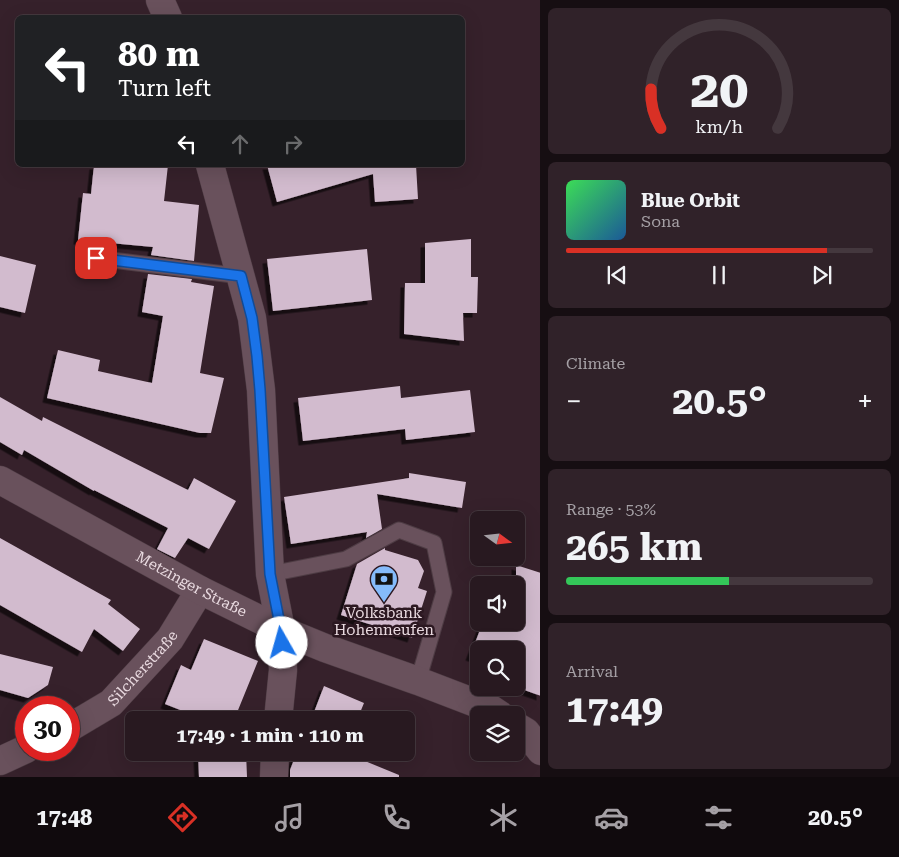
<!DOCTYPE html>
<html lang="en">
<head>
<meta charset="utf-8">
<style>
  :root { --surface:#281920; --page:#302229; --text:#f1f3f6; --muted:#a5a0a5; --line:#44383e; --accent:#d93025 }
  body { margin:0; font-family:"Roboto Serif",serif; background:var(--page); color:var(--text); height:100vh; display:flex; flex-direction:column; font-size:19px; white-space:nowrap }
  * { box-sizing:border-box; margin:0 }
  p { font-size:16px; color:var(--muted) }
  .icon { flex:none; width:28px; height:28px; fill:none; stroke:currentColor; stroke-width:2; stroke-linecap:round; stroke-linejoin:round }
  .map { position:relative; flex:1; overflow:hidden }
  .panel { display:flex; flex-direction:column; gap:8px; padding:8px; background:#160e12; width:359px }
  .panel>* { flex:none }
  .banner { position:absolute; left:15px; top:15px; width:450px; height:152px; border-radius:8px; box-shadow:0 5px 20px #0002,0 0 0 1px var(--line); background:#202124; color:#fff; overflow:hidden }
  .needle { width:32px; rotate:105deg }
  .buttons { position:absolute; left:470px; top:511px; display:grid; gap:10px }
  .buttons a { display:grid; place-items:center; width:55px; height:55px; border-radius:8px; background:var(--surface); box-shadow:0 5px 20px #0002,0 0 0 1px var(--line); font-size:25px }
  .speed { position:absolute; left:15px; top:696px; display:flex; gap:10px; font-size:25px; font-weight:700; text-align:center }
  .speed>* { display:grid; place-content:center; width:65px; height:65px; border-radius:50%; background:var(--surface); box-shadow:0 5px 20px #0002,0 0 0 1px var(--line); line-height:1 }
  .speed .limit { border:8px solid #d22; background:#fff; color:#111 }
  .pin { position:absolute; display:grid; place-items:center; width:42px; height:42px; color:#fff; margin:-21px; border-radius:10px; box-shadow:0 2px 8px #0006 }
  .me { position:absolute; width:55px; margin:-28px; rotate:353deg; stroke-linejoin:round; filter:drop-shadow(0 0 4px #0008) }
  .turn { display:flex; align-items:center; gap:18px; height:105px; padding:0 20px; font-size:22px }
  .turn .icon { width:65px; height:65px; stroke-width:2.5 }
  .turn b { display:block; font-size:35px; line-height:42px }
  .lanes { display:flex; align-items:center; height:48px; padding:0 20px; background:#0003; justify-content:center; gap:25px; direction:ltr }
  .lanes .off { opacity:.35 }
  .big { font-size:38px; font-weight:700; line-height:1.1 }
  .panel .widget { flex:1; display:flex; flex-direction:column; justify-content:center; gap:8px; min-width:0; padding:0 18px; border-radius:8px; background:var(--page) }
  .panel .dial { align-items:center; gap:0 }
  .dial svg { height:130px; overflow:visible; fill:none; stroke:var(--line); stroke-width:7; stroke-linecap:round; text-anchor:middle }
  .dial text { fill:var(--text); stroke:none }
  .song { display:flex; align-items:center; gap:15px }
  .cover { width:60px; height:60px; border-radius:8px; background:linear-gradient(135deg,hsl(130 70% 55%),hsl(210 70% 35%)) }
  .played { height:5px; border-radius:2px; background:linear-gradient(90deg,var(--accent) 85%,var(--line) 85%) }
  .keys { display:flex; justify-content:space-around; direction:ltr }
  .heat { display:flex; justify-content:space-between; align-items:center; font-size:28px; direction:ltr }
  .charge { height:8px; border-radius:4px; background:linear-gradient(90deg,#34c759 53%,var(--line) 0) }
  .trip { position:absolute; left:125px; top:711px; width:290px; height:50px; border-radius:8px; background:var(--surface); box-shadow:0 5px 20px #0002,0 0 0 1px var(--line); font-weight:700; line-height:50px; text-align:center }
  .dock { display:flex; height:80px; justify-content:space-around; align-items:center; background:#100a0d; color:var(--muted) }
  .dock .icon { width:35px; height:35px }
  .dock .on { color:var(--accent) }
  .dock b { font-size:22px; color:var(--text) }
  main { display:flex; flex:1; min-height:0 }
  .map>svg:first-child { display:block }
  .building { fill:#d2bbce; filter:url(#shadow) }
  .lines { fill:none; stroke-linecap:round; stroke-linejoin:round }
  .service-casing { stroke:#4e3c44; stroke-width:17 }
  .minor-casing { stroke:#4e3c44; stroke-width:29 }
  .tertiary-casing { stroke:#4e3c44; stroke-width:29 }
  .service { stroke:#69515c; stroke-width:15 }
  .minor { stroke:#69515c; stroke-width:28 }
  .tertiary { stroke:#69515c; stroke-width:28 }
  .route-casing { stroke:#114b97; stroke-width:12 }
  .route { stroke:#1a73e8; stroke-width:9 }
  .labels { text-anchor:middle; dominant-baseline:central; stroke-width:5; stroke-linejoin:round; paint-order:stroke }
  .street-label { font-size:15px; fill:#e9dae0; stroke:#2c1821 }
  .poi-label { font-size:15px; fill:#e9dae0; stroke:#2c1821 }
</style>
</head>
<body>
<main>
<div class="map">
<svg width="541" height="777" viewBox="0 0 541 777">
  <defs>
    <filter id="shadow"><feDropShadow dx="-4.5" dy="4.5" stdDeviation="0" flood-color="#0009"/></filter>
  </defs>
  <rect width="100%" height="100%" fill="#36212b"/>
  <path class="building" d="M 94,165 L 168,165 L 164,201 L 199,205 L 194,261 L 151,255 L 153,247 L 78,240 L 83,193 L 91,194 Z
    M 267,165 L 416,165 L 418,199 L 375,202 L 373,174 L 277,202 Z
    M 471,239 L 471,277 L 478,277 L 477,313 L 463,313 L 464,341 L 404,334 L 405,283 L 425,283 L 425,243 Z
    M 367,249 L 372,300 L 273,311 L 267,259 Z
    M 0,256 L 36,265 L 25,313 L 0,307 Z
    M 148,274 L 192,279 L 191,282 L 214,286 L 200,373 L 224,378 L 211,433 L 200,433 L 47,398 L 58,350 L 100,360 L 98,371 L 152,383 L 163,316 L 142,312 Z
    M 400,386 L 401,398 L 470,390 L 475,432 L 406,440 L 405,429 L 303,441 L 298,398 Z
    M 0,397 L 42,421 L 43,417 L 188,490 L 194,478 L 236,501 L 209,549 L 188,538 L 175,558 L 157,549 L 168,528 L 94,490 L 94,491 L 24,450 L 22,455 L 0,442 Z
    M 409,473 L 466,482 L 462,508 L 377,494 L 382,529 L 366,538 L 367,532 L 291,544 L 284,497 L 409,478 Z
    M 0,538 L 111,600 L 108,604 L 140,629 L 123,651 L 94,629 L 82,652 L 0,605 Z
    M 385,548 L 385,550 L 418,560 L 424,571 L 418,588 L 427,591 L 412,638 L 341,615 L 357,564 Z
    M 516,565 L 541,573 L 541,696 L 516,687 L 516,650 L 479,650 L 479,659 L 470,656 L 483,622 L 516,622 Z
    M 204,639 L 258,661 L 234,720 L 198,720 L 198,717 L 165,704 L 181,665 L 191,670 Z
    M 0,654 L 53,667 L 48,685 L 28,698 L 0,690 Z
    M 324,686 L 364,703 L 357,720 L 311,720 Z
    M 198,752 L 246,752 L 247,777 L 199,777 Z
    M 297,752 L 343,752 L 399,775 L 399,777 L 290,777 L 290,770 Z"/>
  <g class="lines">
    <g class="service-casing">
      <path id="service" d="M 96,258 L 241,276
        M 270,574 L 346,559 L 399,530 L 434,543 L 444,592 L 418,681"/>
    </g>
    <g class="minor-casing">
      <g id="minor">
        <path d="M 278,720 L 283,670 L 281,630"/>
        <path id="s1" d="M 69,728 L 111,703 L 170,639 L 200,590"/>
        <path d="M 0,761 L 26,749"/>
        <path d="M 274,777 L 275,752"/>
      </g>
    </g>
    <g class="tertiary-casing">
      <g id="tertiary">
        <path d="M 160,0 L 168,18"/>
        <path d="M 210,165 L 252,318 L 261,390 L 270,574 L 281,630"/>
        <path id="s2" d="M 0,480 L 200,590 L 281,630 L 325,648 L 418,681 L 491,709 L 500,715"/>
        <path d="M 516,726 L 526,732 L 541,751"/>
      </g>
    </g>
    <use href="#service" class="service"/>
    <use href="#minor" class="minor"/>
    <use href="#tertiary" class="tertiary"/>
  </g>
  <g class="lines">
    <g class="route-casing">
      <path id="route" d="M 96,258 L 241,276 L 252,318 L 257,356 L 260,390 L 270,574 L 281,630 L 282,643"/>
    </g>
    <use href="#route" class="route"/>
  </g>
  <defs>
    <g id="bank-pin" transform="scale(1.4375)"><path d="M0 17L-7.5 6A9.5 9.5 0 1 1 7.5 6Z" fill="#85bbfb" stroke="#2c1821"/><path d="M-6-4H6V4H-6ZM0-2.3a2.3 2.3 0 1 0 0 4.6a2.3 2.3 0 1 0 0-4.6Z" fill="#111"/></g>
  </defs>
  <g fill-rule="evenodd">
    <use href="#bank-pin" x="384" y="579"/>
  </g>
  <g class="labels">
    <g class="street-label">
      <text stroke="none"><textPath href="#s2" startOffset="218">Metzinger Straße</textPath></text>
      <text stroke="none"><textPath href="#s1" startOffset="96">Silcherstraße</textPath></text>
    </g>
    <g class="poi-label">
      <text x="384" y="613">Volksbank<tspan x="384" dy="17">Hohenneufen</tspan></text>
    </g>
  </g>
</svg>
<div class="buttons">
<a><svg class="needle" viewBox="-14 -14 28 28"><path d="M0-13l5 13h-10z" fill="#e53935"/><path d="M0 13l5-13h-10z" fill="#a5a0a5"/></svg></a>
<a><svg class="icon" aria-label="sound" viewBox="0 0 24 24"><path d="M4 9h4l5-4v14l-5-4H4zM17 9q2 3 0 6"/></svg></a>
<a><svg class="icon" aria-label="search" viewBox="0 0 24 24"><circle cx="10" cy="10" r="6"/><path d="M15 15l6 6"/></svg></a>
<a><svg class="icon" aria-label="layers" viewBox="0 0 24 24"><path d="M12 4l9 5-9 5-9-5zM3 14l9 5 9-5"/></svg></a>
</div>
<div class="speed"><div class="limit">30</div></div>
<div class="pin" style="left:96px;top:258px;background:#d93025"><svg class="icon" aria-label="arrive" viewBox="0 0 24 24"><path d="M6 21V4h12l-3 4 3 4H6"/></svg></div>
<svg class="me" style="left:282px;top:643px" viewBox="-20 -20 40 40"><circle r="19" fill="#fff"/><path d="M0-13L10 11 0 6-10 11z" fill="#1a73e8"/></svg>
<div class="trip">17:49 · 1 min · 110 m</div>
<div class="banner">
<div class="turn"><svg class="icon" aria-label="left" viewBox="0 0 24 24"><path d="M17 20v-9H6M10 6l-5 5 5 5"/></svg><div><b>80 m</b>Turn left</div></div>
<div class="lanes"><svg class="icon" aria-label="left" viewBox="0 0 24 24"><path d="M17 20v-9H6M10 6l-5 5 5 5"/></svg><svg class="icon off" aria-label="ahead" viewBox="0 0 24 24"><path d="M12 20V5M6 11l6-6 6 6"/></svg><svg class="icon off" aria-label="right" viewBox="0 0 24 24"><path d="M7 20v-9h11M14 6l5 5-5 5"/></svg></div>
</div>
</div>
<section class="panel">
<div class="widget dial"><svg viewBox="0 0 100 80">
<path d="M14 69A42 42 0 1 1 86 69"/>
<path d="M14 69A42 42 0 0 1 8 45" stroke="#d93025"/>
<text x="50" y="56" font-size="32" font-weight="700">20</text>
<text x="50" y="72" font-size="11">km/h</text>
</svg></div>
<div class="widget">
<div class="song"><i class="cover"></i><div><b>Blue Orbit</b><p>Sona</p></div></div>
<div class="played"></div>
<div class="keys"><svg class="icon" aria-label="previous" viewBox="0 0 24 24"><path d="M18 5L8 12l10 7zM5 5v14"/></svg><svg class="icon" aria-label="pause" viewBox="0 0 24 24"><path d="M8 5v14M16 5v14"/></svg><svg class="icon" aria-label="next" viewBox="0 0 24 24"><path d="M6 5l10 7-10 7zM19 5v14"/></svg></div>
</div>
<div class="widget"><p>Climate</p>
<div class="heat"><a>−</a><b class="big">20.5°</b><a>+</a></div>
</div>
<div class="widget"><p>Range · 53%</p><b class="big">265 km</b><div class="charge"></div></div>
<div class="widget"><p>Arrival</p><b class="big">17:49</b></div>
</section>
</main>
<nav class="dock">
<b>17:48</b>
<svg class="icon on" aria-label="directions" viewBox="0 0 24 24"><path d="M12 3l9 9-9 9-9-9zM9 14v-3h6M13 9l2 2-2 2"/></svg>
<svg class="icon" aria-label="music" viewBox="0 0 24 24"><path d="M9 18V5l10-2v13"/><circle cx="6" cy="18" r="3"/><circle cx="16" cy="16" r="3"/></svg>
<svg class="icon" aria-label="phone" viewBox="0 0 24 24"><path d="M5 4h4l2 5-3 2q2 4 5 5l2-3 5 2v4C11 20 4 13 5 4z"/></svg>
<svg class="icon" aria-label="climate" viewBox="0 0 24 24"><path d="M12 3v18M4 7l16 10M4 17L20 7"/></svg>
<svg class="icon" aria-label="car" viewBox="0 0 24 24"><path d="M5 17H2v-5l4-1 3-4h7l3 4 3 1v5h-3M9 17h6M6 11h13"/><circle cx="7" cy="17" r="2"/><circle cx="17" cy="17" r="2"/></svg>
<svg class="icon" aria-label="filters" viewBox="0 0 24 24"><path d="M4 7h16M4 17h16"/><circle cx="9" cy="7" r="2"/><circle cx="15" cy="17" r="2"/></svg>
<b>20.5°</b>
</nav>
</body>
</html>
